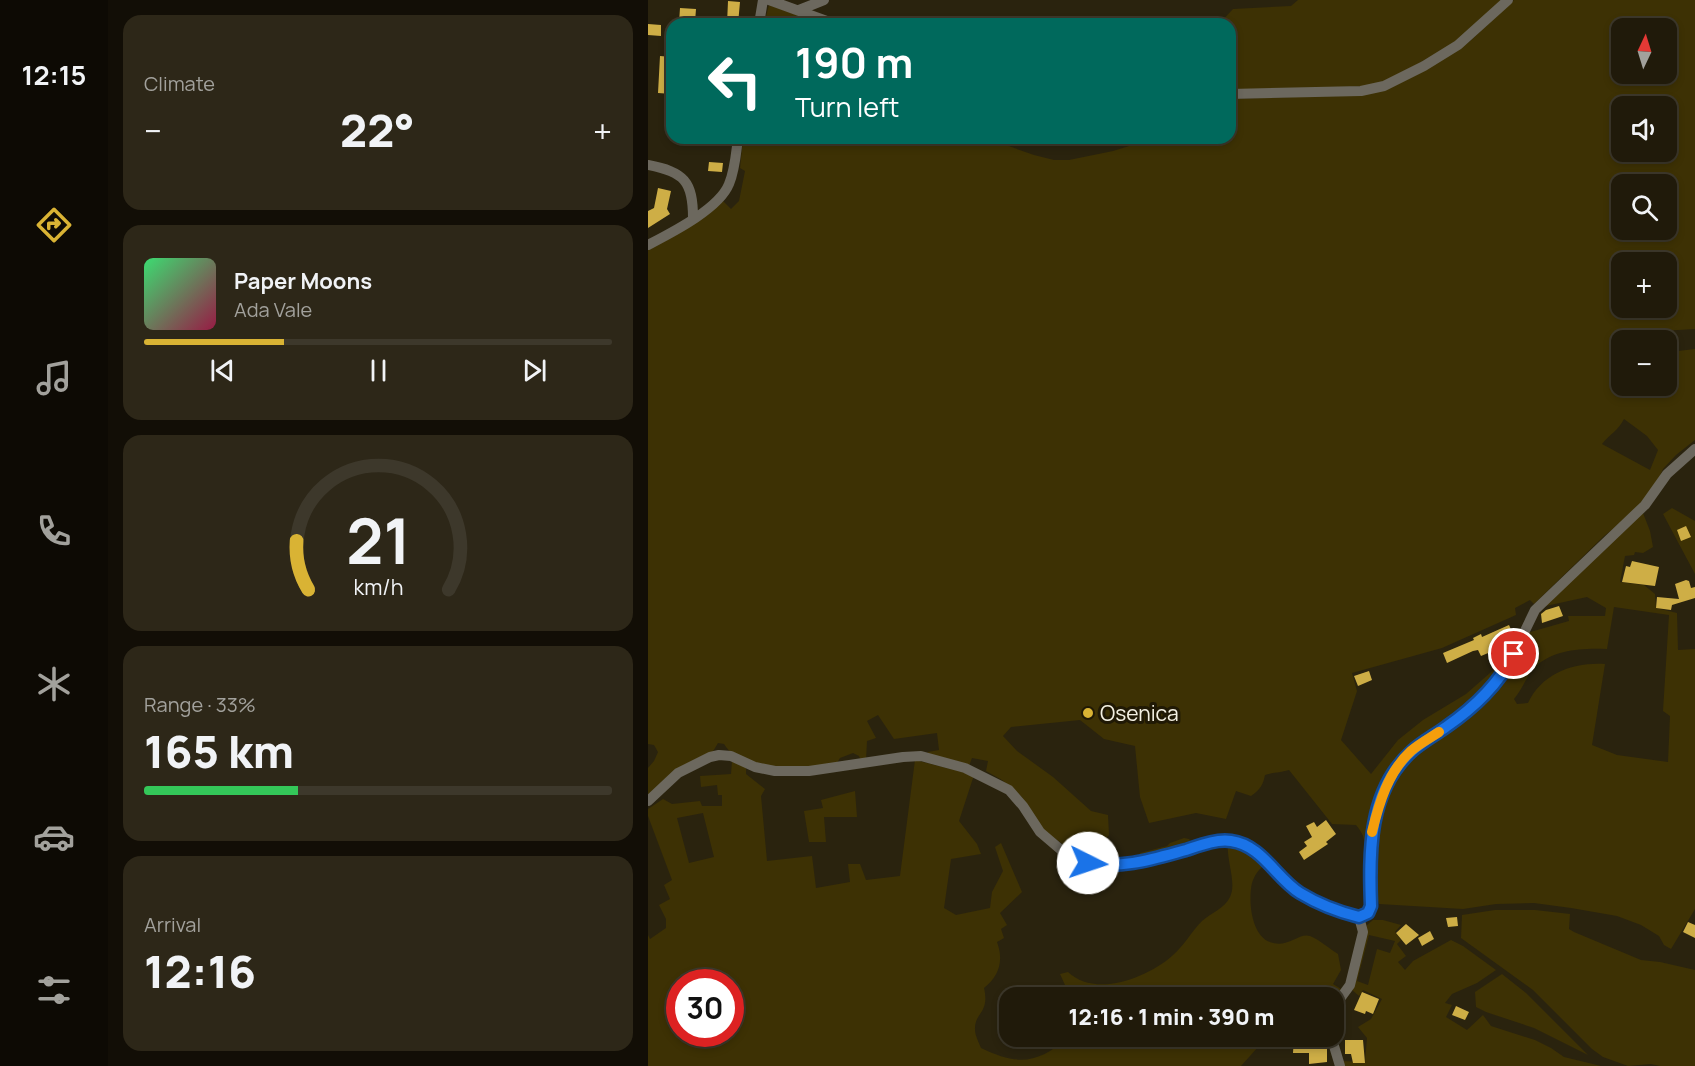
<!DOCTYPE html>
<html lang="en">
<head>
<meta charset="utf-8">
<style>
  :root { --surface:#201a0a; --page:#2d2718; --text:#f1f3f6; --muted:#a2a19c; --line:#3d382b; --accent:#d9b334 }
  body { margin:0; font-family:Manrope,sans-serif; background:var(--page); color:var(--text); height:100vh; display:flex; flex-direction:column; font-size:22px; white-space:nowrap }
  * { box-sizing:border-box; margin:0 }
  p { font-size:20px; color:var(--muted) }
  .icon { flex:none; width:33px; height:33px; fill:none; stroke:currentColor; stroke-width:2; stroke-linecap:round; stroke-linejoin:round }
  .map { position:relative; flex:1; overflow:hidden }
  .panel { display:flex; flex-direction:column; gap:15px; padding:15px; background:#120e06; width:540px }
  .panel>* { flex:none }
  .hud { position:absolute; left:18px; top:18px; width:570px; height:126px; border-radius:18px; box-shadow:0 3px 9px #0003,0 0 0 2px var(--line); background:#00695c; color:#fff; overflow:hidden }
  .needle { width:39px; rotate:4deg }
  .buttons { position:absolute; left:963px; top:18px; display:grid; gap:12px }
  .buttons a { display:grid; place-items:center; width:66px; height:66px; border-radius:12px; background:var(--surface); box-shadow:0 3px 9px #0003,0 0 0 2px var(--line); font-size:30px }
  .speed { position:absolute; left:18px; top:969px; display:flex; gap:12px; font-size:30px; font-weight:700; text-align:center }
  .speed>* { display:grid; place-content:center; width:78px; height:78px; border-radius:50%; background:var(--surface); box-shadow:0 3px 9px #0003,0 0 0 2px var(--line); line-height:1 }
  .speed .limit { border:9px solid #d22; background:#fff; color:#111 }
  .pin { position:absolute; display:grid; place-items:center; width:51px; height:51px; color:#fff; margin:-26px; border:3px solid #fff; border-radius:50%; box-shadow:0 2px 6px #0007 }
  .me { position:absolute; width:66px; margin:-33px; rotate:94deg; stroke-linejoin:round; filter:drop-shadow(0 0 4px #0008) }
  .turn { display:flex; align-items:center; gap:21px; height:126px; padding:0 30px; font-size:27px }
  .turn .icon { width:78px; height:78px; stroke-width:2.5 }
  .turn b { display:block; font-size:42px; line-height:51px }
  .big { font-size:45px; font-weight:800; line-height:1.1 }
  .panel .tile { flex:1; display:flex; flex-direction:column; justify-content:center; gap:9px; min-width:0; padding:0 21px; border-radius:18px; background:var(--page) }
  .panel .dial { align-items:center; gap:0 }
  .dial svg { height:156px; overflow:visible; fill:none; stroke:var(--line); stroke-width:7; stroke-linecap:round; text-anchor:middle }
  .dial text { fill:var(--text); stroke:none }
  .song { display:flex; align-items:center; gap:18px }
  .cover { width:72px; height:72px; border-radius:9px; background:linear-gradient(135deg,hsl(140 70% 55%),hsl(340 70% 35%)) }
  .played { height:6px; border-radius:3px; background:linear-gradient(90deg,var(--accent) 30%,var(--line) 30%) }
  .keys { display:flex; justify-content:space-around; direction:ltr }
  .heat { display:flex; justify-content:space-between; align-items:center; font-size:33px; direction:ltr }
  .charge { height:9px; border-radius:4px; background:linear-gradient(90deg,#34c759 33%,var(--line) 0) }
  .trip { position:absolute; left:351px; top:987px; width:345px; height:60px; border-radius:18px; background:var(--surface); box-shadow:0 3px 9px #0003,0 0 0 2px var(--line); font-weight:800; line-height:60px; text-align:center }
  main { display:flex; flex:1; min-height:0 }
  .tab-bar { display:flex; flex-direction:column; width:108px; justify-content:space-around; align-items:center; background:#0d0a04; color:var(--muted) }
  .tab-bar .icon { width:42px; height:42px }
  .tab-bar .current { color:var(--accent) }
  .tab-bar b { font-size:27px; color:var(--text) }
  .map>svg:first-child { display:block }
  .green { fill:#3d3104; fill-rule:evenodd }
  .building { fill:#ceae46 }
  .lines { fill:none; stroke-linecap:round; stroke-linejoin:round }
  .minor { stroke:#6c685e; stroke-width:10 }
  .route-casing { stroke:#114b97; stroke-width:15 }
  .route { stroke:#1a73e8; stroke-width:10 }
  .slow { stroke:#f59e0b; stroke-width:10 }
  .poi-dot { fill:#d9b334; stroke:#201905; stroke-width:2 }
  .labels { text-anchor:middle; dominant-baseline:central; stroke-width:6; stroke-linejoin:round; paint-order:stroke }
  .poi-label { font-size:21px; fill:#f4f0e2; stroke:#201905; text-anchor:start }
</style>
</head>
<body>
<main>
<nav class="tab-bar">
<b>12:15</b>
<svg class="icon current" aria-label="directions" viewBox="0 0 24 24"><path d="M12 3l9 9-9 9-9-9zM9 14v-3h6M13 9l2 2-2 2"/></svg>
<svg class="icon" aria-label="music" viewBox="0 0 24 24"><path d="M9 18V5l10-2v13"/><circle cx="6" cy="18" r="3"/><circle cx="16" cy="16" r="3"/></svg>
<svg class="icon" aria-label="phone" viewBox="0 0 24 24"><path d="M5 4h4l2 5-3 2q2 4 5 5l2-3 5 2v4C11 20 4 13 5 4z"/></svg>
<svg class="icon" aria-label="climate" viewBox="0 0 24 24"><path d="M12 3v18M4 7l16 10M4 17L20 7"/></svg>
<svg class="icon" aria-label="car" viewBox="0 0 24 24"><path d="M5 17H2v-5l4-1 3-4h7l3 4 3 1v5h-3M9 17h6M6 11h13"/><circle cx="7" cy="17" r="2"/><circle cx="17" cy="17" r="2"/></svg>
<svg class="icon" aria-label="filters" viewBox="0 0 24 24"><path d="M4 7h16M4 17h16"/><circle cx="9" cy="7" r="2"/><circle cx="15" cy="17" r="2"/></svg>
</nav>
<section class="panel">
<div class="tile"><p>Climate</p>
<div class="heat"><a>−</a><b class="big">22°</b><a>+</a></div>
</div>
<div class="tile">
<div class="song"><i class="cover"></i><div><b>Paper Moons</b><p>Ada Vale</p></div></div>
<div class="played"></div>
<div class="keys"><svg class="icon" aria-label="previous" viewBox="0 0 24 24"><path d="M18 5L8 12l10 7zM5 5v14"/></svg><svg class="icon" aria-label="pause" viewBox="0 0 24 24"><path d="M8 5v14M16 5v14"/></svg><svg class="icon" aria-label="next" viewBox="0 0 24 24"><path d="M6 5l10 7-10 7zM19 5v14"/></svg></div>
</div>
<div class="tile dial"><svg viewBox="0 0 100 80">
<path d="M14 69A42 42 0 1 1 86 69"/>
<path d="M14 69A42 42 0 0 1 8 44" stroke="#d9b334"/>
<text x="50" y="56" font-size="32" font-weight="700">21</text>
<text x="50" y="72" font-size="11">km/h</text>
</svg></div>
<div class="tile"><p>Range · 33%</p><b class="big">165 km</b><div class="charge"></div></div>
<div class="tile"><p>Arrival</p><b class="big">12:16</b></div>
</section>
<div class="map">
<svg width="1047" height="1066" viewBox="0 0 1047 1066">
  <rect width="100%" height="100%" fill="#2a230e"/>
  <path class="green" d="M 650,0 L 854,0 L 806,43 L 742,80 L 722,86 L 582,91 L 582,24 L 571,24 L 585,9 L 643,6 Z
    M 866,0 L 1047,0 L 1047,329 L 1013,331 L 1005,340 L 974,340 L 974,386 L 1018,386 L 1019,363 L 1030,351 L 1047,349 L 1047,440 L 1028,455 L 1015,469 L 1010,480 L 986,512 L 956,536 L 886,604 L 882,600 L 867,608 L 868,615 L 794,648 L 704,673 L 709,691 L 693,740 L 723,774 L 750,740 L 775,720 L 818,694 L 850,666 L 851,651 L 869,643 L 862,659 L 835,695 L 788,730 L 738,779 L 719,862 C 714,854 717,849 716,840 C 715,834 712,830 708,825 L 684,824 L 641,770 C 632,773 625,772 617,775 C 615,785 612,790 603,796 L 588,791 L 578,819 L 548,813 L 501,823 L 492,797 L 487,746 L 456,739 L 432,720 L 363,727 L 355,736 L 369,751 L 405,777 L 443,811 L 460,815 L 461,835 L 455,842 L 445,846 L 443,851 L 419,847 L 395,830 L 374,797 L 354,780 L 338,771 L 340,761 L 324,758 L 321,766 L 279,755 L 280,752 L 291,750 L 289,733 L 246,739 L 230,715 L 219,721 L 228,738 L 219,741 L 218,760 L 213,761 L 211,756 L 205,753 L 192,758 L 189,763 C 156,768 97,777 76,744 L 70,743 L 64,753 L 0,798 L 0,768 L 6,761 L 10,752 L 6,745 L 0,744 L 0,250 L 75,201 L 83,209 L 91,201 L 97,171 L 92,168 L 95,138 L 338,138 L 386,155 L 406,160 L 421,160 L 465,151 L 507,138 L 582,138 L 582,99 L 712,95 L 777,69 L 821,42 ZM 974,28 L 1018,28 L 1018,74 L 974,74 ZM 974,106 L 1018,106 L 1018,152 L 974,152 ZM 974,184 L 1018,184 L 1018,230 L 974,230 ZM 974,262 L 1018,262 L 1018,308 L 974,308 ZM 976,419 L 999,436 L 1010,450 L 1002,470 L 954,444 C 962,434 970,431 976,419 Z
    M 121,5 L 174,24 L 116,24 Z
    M 1024,508 L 1047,521 L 1047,574 L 1015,514 Z
    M 995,513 L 1002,531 L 1005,547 L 995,553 L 987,552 L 986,555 L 977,556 L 972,582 L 996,585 L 1007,594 L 1008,608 L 1029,613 L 1030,650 L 1047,649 L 1047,909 L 1023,949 L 1016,945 L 1011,936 L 993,925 L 969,916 L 923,908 L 886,903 L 848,904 L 815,909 L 731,904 L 725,885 L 725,856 L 735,803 L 758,762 L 782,741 L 826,711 L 879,633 L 921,621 L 920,616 L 957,616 L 958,608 L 939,597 L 893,607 ZM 966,607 L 1021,615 L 1015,711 L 1022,716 L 1020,762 L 969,755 L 944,745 L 957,664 C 926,662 894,673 880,703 L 869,704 L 866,699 C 875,689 878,676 887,667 C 906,649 935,648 959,649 Z
    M 267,760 L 326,775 L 311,821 L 329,844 L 333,854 L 303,859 L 296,908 L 308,915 L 342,908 L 344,892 L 355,871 L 347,847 L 353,843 L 374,892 L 352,913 L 359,925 L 353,929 L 356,938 L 349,942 C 356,961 351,976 336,988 C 342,1014 326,1012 327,1030 C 327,1035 331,1043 333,1048 C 371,1066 389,1064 421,1037 L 619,1037 L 593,1066 L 0,1066 L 0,935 L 2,939 L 18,928 L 18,919 L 11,905 L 22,899 L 16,885 L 24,880 L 0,816 L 0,809 L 15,799 L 24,804 L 52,801 L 54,806 L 74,806 L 74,795 L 70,795 L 69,785 L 53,787 L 52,776 L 83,774 L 84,761 L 98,767 L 98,774 L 117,789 L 113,796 L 119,861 L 164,856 L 168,888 L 202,882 L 200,864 L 212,864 L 218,880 L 252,876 ZM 55,813 L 66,857 L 41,863 L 29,818 ZM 32,982 L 82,982 L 82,1034 L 32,1034 Z
    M 207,791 L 209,817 L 176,817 L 178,842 L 161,842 L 156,811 L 175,808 L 173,800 Z
    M 536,838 L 541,839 L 545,844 L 489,859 L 492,853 L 519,846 L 522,843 Z
    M 580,843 L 591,846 L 618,864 C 611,869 607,874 604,883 C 600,900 603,935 622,942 C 639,949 651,932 662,936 C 672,940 682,949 690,954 L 693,970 L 685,984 L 693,989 L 685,998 L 419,997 L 417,985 L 412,974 L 420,972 C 447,998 499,978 524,956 C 536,946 543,932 554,921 C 563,913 576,909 582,897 C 589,883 578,860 580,843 Z
    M 847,910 L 887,910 L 922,914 L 921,929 L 926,932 L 993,960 L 1012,962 L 1047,970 L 1047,1066 L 1012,1066 L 1003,1064 L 980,1066 L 955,1057 L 944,1049 L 885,990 L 813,938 L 814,915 Z
    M 725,920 L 735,920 L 753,925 L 747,932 L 753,940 L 749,944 L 758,956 L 750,962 L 757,970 L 765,961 L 803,940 L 815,946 L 848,970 L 829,983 L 804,994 L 797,1003 L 804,1005 L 798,1017 L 819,1030 L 835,1015 L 843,1026 L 887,1040 L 903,1048 L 916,1057 L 953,1066 L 695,1066 L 693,1061 L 717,1062 L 719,1038 L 710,1027 L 723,1019 L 734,999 L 715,990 L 711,996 L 703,989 L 719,925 ZM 721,935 L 747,941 L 742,953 L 729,949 L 720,985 L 709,981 Z
    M 854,974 L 878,993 L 940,1055 L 886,1028 L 838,1012 L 828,1007 L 827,992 Z"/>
  <path class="building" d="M 80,1 L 92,2 L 90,24 L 79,24 Z
    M 32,8 L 48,9 L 47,22 L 42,21 L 42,23 L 31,23 Z
    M 0,24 L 13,25 L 13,36 L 0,35 Z
    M 12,56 L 24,57 L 24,94 L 10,93 Z
    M 61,162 L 75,163 L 74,172 L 60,171 Z
    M 10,188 L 23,191 L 19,209 L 22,214 L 0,228 L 0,211 L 6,208 Z
    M 1038,526 L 1043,537 L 1033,541 L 1029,530 Z
    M 984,561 L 1011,567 L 1007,586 L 974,582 L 978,566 L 982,567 Z
    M 1038,580 L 1041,581 L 1043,588 L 1047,587 L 1047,598 L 1024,605 L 1023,610 L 1008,608 L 1009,597 L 1031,599 L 1027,584 Z
    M 911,606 L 915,616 L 894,623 L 893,614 L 898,610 Z
    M 861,625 L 866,636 L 862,645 L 860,646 L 858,641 L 843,648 L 845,651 L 833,656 L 830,650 L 825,651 L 799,663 L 795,653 L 826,640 L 825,638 L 833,634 L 834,637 Z
    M 721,671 L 724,680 L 710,686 L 706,676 Z
    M 678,820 L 688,834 L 678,842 L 680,844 L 656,860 L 651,852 L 659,846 L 656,842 L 664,837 L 658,826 L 666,822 L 669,827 Z
    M 809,917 L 810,926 L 800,927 L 798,918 Z
    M 1040,922 L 1047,925 L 1047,938 L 1035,932 Z
    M 758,924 L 771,935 L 758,945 L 748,933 Z
    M 782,931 L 786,939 L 774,946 L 770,938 Z
    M 714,992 L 731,999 L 725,1014 L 718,1011 L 717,1014 L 706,1010 Z
    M 808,1006 L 821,1012 L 817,1020 L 804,1015 Z
    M 646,1036 L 662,1036 L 662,1039 L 676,1038 L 679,1049 L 679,1062 L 661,1064 L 661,1053 L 645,1053 Z
    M 697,1040 L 715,1040 L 717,1063 L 705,1063 L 703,1054 L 697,1054 Z"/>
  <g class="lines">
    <path class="minor" d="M 121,0 L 187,24
      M 151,10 L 176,0
      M 111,24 L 115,0
      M 582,94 L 713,91 L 736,86 L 776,66 L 810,45 L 860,0
      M 0,165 C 36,172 45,181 45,218
      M 0,245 C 23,233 71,209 81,184 C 87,170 88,153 90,138
      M 0,801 L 30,773 L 62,757 L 71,755 L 83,756 L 107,767 L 127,771 L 161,771 L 255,757 L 273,756 L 317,768 L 361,790 L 375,806 L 392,832 L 426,861 L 453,865 L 475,865 L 498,862 L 565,841 L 584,841 L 603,849 L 621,863 L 651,892 L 692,912 L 711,917 L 720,913 L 723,906 L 724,832 L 731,803 L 751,765 L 764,750 L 822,710 L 836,697 L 858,670 L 887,610 L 997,505 L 1019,474 L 1047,449
      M 686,1007 L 702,985 L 715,932 L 711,917
      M 683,1036 L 692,1066"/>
  </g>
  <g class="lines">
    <g class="route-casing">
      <path id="route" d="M 440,863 C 475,869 505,859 538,850 C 553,845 568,839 583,841 C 614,845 628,878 652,893 C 670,904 691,912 711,917 L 720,913 L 723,906 C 721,853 720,790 764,751 C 774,742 787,735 798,727 C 827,707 850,685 866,654"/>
    </g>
    <use href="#route" class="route"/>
    <path class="slow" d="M 724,832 C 731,803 740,772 763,751 C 771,744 782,738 791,732"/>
  </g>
  <circle class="poi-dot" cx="440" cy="713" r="6"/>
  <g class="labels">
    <g class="poi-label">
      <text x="452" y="713">Osenica</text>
    </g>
  </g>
</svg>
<div class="buttons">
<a><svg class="needle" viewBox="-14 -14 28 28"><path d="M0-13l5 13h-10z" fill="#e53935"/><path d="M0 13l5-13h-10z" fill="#a2a19c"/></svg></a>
<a><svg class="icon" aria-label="sound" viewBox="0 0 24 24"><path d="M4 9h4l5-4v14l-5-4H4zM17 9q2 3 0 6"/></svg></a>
<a><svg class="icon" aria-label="search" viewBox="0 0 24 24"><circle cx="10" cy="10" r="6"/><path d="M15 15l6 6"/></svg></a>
<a>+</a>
<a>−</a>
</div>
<div class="speed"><div class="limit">30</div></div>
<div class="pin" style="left:866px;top:654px;background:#d93025"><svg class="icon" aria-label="arrive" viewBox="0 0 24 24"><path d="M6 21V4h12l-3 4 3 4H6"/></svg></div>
<svg class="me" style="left:440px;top:863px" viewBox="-20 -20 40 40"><circle r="19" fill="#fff"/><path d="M0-13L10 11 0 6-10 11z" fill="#1a73e8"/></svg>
<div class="trip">12:16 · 1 min · 390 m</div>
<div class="hud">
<div class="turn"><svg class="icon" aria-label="left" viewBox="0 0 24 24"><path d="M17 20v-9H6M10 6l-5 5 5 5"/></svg><div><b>190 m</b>Turn left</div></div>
</div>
</div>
</main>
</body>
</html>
